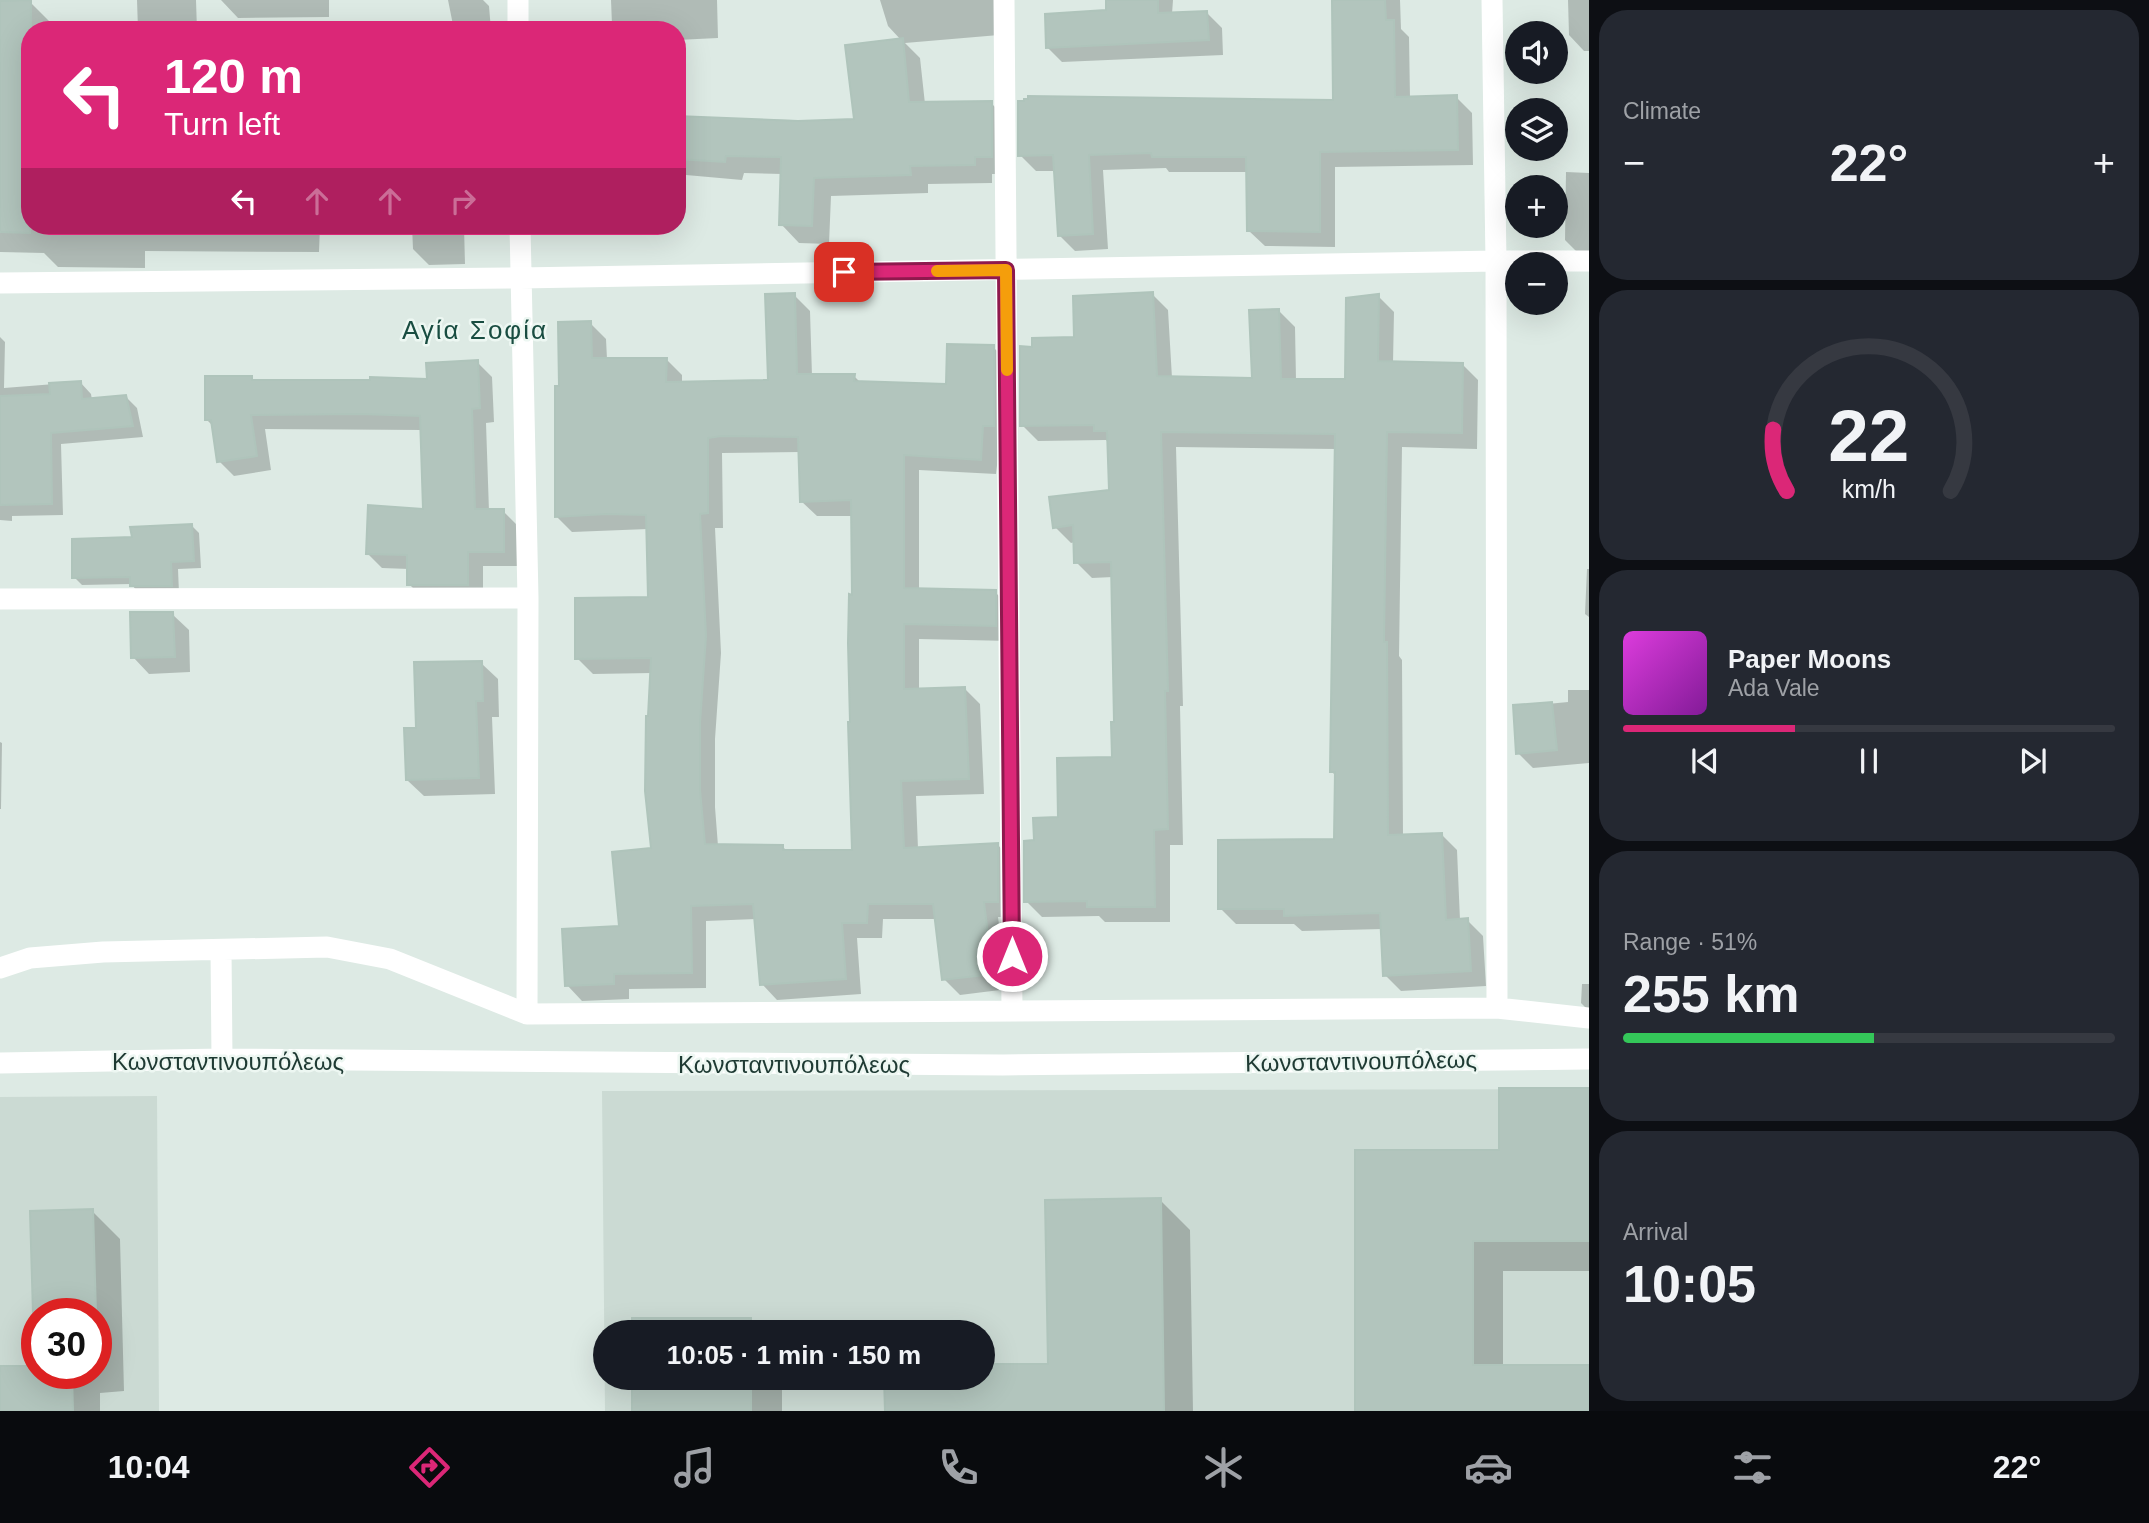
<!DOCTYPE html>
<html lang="en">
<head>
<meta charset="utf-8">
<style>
  :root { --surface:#171b24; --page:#242831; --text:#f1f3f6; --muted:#9ea1a6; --line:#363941; --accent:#db2777 }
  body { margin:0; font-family:Helvetica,sans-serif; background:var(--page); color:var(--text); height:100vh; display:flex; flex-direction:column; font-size:26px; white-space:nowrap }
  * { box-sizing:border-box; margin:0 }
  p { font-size:23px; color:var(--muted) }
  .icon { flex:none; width:38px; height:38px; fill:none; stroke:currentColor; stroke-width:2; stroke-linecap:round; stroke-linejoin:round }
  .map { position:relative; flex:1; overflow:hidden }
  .sheet { display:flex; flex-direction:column; gap:10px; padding:10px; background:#0d0f14; width:560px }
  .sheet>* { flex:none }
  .guide { position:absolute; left:21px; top:21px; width:665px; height:214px; border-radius:28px; box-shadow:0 7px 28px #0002; background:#db2777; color:#fff; overflow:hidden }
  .tools { position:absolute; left:1505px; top:21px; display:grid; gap:14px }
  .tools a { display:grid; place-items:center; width:63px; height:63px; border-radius:50%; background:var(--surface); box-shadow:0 7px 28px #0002; font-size:35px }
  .speed { position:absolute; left:21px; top:1298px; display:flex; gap:14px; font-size:35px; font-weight:700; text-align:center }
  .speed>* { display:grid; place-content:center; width:91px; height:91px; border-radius:50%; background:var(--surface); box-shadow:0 7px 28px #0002; line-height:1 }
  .speed .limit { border:10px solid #d22; background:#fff; color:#111 }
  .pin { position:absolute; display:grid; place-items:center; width:60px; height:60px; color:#fff; margin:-30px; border-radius:14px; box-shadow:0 4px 10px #0006 }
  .me { position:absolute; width:77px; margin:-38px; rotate:0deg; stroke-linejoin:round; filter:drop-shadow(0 0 5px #0008) }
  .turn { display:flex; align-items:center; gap:24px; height:147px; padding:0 28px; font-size:32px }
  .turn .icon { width:91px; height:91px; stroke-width:2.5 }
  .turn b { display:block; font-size:49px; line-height:60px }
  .lanes { display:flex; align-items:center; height:66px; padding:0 28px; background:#0003; justify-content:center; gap:35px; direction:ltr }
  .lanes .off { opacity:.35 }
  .big { font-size:52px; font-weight:800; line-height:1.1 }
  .sheet .card { flex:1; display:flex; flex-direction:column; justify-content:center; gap:10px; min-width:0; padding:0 24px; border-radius:28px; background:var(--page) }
  .sheet .dial { align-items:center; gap:0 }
  .dial svg { height:182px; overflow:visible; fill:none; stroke:var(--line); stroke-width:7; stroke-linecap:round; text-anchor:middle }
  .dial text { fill:var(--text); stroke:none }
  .song { display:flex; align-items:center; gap:21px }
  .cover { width:84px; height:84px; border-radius:10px; background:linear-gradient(135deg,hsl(300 70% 55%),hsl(290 70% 35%)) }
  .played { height:7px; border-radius:4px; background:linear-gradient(90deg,var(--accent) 35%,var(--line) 35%) }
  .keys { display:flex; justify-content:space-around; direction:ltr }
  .heat { display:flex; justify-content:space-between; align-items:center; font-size:38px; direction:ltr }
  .charge { height:10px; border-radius:5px; background:linear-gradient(90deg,#34c759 51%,var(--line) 0) }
  .trip { position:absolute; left:593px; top:1320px; width:402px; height:70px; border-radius:35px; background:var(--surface); box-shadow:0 7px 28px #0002; font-weight:800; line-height:70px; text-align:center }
  .menu { display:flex; height:112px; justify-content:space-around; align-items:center; background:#090b0e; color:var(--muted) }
  .menu .icon { width:49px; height:49px }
  .menu .active { color:var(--accent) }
  .menu b { font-size:32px; color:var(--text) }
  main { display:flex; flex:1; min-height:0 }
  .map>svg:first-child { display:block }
  .built { fill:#cbdad3; fill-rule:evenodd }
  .shadow { fill:#0003; fill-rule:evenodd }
  .building { fill:#b2c5bd; stroke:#afc4bb; stroke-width:2; fill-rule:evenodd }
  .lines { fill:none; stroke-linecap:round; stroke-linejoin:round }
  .minor { stroke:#fff; stroke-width:21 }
  .route-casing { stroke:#8e194d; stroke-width:18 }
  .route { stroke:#db2777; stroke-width:12 }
  .slow { stroke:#f59e0b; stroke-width:12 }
  .labels { text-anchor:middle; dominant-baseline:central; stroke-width:5; stroke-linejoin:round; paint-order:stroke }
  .street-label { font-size:24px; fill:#1e3a33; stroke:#edf7f2 }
  .neighbourhood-label { font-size:26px; letter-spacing:2px; fill:#194d41; stroke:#edf7f2 }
</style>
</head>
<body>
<main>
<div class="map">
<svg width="1589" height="1411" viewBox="0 0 1589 1411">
  <rect width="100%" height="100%" fill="#ddeae4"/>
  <path class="built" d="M 1589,1089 L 1589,1411 L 605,1411 L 602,1091 ZM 606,1332 L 984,1332 L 984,1377 L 606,1377 Z
    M 157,1096 L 159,1411 L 0,1411 L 0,1097 ZM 37,1314 L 96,1314 L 96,1374 L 37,1374 Z"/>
  <path class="shadow" d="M 137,0 L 196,0 L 197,30 L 138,30 Z
    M 221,0 L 329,0 L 329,17 L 238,18 Z
    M 448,0 L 483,0 L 489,6 L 491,30 L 454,30 Z
    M 611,0 L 717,0 L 718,38 L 677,40 L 677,30 L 617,30 L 612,25 Z
    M 880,0 L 1000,0 L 999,35 L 905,43 L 920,58 L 925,104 L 991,103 L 1009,121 L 1009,174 L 992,174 L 992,183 L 928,184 L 928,193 L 831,196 L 829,244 L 799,243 L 781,224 L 782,174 L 744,173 L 742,180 L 686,175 L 685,195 L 677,195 L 677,118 L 856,121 L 901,40 L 888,26 Z
    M 1108,0 L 1173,0 L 1172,14 L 1207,13 L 1222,28 L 1223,55 L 1062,62 L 1047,47 L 1107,11 Z
    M 1332,0 L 1400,0 L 1401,29 L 1409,37 L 1410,98 L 1456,97 L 1472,113 L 1473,165 L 1335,167 L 1335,247 L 1265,246 L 1249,231 L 1248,172 L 1169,172 L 1166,168 L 1103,170 L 1108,249 L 1075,251 L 1059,235 L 1056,171 L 1036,171 L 1020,155 L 1335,101 Z
    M 1568,0 L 1589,0 L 1589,51 L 1584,51 L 1569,35 Z
    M 0,2 L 30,2 L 51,23 L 51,30 L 30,30 L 30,226 L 320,226 L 319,252 L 145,251 L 145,268 L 58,267 L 44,253 L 0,252 Z
    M 1566,172 L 1589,173 L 1589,256 L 1580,255 L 1565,240 Z
    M 412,226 L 464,226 L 465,264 L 429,265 L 413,249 Z
    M 1152,294 L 1168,310 L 1172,378 L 1253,380 L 1279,311 L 1295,327 L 1296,380 L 1347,381 L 1378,296 L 1394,312 L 1393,363 L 1462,364 L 1478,380 L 1477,449 L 1402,447 L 1399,656 L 1402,660 L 1403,836 L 1441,834 L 1457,850 L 1460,920 L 1467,920 L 1483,936 L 1486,986 L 1401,991 L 1385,975 L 1383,929 L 1302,931 L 1294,924 L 1236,924 L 1220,908 L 1336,840 L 1336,776 L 1332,772 L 1336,449 L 1176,447 L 1183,706 L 1180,706 L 1183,845 L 1170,845 L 1170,922 L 1105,922 L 1099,916 L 1042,917 L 1026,901 L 1036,842 L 1060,819 L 1114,759 L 1116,723 L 1113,577 L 1092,578 L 1076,562 L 1075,542 L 1071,543 L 1055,527 L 1111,492 L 1110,444 L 1106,440 L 1038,441 L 1022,425 L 1034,349 L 1076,339 Z
    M 794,295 L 810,311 L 812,376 L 854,376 L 861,383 L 948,386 L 993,347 L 1009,363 L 996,474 L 919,470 L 919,590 L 995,592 L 1010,607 L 1011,641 L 919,639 L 919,690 L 965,689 L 980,704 L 984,794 L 916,796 L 918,849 L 997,844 L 1012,860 L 1013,917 L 998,917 L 1008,989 L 960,995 L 944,979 L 936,919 L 883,919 L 882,938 L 857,938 L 861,994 L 777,1000 L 762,984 L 756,919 L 706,921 L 706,988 L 629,989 L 629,999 L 582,1001 L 567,985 L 621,927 L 653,850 L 652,673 L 593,674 L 577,658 L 650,599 L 648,529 L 572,532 L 557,517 L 561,388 L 590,323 L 606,339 L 607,359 L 666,359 L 682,375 L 682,384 L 770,382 ZM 800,452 L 801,501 L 817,516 L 853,516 L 851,724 L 854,852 L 788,852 L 783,847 L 718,846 L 715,807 L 715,739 L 721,653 L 715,528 L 723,528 L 722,453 Z
    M 0,337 L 5,342 L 4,388 L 80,382 L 91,394 L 92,400 L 126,397 L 137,408 L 143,437 L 61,444 L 63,515 L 12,516 L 12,521 L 0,520 Z
    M 477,362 L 492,377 L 494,422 L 486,423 L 489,511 L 503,511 L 518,526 L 519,566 L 483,566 L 483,599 L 424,599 L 409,584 L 409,569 L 382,568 L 367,553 L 425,511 L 422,430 L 265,429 L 271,470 L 234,476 L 219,461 L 214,427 L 207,420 L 251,378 L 255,381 L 429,381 Z
    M 191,525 L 199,533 L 201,568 L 178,569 L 179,593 L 139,593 L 131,584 L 82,585 L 74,577 L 134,539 Z
    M 1587,569 L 1589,569 L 1589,617 L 1585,614 Z
    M 172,614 L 189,630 L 190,672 L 149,674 L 133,657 Z
    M 481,663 L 498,679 L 499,717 L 492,717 L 495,794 L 424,796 L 407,780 Z
    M 1568,690 L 1589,690 L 1589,763 L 1533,768 L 1518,753 L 1515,707 L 1568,702 Z
    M 0,742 L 2,743 L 1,809 L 0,809 Z
    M 1582,984 L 1589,984 L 1589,1011 L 1581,1003 Z
    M 1589,1090 L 1589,1271 L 1503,1271 L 1503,1366 L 1589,1367 L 1589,1411 L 1357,1411 L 1501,1152 Z
    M 1160,1200 L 1190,1230 L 1193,1411 L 886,1411 L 984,1377 L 984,1366 L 1050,1365 Z
    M 92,1211 L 120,1239 L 124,1391 L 100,1393 L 100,1411 L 0,1411 L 0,1368 L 36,1367 L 32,1213 ZM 37,1314 L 96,1314 L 96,1374 L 37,1374 Z
    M 750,1320 L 762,1332 L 634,1332 Z
    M 634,1377 L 782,1377 L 782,1411 L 634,1411 Z"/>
  <path class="building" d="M 31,0 L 30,233 L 0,232 L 0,1 Z
    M 1106,0 L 1158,0 L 1158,13 L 1207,11 L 1209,40 L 1046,48 L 1045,14 L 1106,10 Z
    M 1332,0 L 1385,0 L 1386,20 L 1394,20 L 1395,97 L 1457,95 L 1458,150 L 1320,152 L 1320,232 L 1247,231 L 1246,157 L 1152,157 L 1151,153 L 1089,155 L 1093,234 L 1058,236 L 1053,155 L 1018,156 L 1018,101 L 1024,101 L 1024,99 L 1028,99 L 1028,96 L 1333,100 Z
    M 903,38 L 909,102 L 992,101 L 992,157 L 975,157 L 975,165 L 910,166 L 911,175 L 814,178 L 812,226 L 779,225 L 781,157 L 726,156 L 725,162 L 677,159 L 677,116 L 798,121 L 854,119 L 845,45 Z
    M 1153,292 L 1157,376 L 1252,378 L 1249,310 L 1279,309 L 1281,379 L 1345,379 L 1346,298 L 1379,294 L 1378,361 L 1463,363 L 1462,433 L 1387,432 L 1384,642 L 1387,642 L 1388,835 L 1442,833 L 1446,920 L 1468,918 L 1471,971 L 1383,976 L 1380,913 L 1284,916 L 1284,909 L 1218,909 L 1218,840 L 1334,839 L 1335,772 L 1330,772 L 1335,434 L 1161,432 L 1168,691 L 1165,691 L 1168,829 L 1154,830 L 1155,907 L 1087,907 L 1087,901 L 1024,902 L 1024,841 L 1034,840 L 1033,818 L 1058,817 L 1057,758 L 1112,757 L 1111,722 L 1114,722 L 1111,562 L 1074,563 L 1073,525 L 1053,528 L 1049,497 L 1109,490 L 1107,431 L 1094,431 L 1094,425 L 1020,426 L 1020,346 L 1032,347 L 1032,338 L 1074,337 L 1073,296 Z
    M 795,293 L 797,374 L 855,374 L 854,381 L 946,384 L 947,344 L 994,345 L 994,426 L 983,426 L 981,460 L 904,455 L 904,588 L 996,590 L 996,626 L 904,624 L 904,689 L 965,687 L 969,779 L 901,781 L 904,848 L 998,843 L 998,902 L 984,902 L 993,974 L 942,980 L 933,904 L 868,904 L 867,923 L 842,923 L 846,979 L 760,985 L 753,904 L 691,906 L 692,973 L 614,974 L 614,984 L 565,986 L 562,929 L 619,926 L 612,852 L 651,848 L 645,791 L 646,716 L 648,716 L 651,658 L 575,659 L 575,598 L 648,597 L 646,515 L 606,514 L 555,517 L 555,386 L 559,386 L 558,322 L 591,321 L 592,358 L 667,358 L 666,382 L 768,380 L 765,294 ZM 721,436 L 798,437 L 800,502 L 851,500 L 852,595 L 849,594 L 848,643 L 850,722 L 848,722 L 852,850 L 783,850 L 783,845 L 705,844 L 700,790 L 700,723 L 706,636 L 700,514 L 708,513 L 708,438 Z
    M 478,360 L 480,408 L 472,409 L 475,509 L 504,509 L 504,552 L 468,552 L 468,585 L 407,585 L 407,555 L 366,554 L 368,505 L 423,509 L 420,416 L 361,414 L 251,415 L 257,456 L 217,462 L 211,420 L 205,420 L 205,376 L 252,376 L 252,380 L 370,380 L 370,377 L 427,379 L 426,363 Z
    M 81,381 L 82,399 L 126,395 L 133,426 L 51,433 L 52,504 L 0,505 L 0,396 L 50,394 L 49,383 Z
    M 192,524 L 194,561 L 171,562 L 172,586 L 130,586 L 130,577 L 72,578 L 72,539 L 132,537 L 130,527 Z
    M 130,612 L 173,612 L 175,657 L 131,658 Z
    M 482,661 L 483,701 L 476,701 L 479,778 L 406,780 L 404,728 L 416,728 L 414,662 Z
    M 1552,702 L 1557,750 L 1516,754 L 1513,705 Z
    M 1499,1088 L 1589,1088 L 1589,1241 L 1473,1241 L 1473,1365 L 1589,1365 L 1589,1411 L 1355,1411 L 1355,1150 L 1499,1150 Z
    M 1161,1198 L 1164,1411 L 885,1411 L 884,1377 L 984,1377 L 984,1364 L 1048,1364 L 1045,1200 Z
    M 93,1209 L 96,1314 L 33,1314 L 30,1211 Z
    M 632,1318 L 751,1318 L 751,1332 L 632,1332 Z
    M 0,1366 L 37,1366 L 37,1374 L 72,1374 L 73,1411 L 0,1411 Z
    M 632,1377 L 751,1377 L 751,1411 L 632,1411 Z"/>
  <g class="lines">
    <path class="minor" d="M 518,0 L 518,30
      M 1004,0 L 1012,1011
      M 1492,0 L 1496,261 L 1497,1008
      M 520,226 L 528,598 L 527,1014
      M 0,283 L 520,278 L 1496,261 L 1589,261
      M 0,599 L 528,598
      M 221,950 L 222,1059
      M 0,968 L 30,958 L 103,952 L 327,947 L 390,959 L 527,1014 L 1497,1008 L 1589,1018
      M 0,1063 L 222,1059 L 1003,1065 L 1589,1059"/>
  </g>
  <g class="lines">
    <g class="route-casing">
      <path id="route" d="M 844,272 L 1006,270 L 1012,956"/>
    </g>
    <use href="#route" class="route"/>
    <path class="slow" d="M 937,271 L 1006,270 L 1007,370"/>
  </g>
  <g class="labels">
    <g class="street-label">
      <text x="228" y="1061">Κωνσταντινουπόλεως</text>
      <text transform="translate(1361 1061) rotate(-1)">Κωνσταντινουπόλεως</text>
      <text x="794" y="1064">Κωνσταντινουπόλεως</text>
    </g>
    <g class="neighbourhood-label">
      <text x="475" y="330">Αγία Σοφία</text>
    </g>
  </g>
</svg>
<div class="tools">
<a><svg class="icon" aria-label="sound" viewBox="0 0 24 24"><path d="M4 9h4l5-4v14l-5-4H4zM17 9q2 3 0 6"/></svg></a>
<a><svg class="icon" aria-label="layers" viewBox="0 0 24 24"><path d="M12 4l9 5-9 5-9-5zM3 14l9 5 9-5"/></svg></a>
<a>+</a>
<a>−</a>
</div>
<div class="speed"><div class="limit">30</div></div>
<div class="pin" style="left:844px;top:272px;background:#d93025"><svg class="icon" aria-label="arrive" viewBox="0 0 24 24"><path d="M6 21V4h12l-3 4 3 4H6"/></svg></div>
<svg class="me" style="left:1012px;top:956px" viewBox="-20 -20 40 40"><circle r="17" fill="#db2777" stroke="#fff" stroke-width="3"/><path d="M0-11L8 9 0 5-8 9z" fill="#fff"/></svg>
<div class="trip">10:05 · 1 min · 150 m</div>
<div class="guide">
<div class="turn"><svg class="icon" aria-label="left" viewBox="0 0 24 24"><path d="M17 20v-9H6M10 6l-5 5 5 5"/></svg><div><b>120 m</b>Turn left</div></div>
<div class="lanes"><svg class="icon" aria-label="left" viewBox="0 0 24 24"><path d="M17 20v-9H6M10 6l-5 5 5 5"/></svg><svg class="icon off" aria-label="ahead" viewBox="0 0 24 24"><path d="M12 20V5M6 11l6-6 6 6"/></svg><svg class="icon off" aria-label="ahead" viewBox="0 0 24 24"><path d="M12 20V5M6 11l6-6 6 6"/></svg><svg class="icon off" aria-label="right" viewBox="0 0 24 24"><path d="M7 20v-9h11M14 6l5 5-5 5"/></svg></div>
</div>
</div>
<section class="sheet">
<div class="card"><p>Climate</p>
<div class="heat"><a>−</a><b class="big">22°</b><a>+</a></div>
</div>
<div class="card dial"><svg viewBox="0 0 100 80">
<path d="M14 69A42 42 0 1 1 86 69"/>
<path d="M14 69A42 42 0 0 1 8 42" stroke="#db2777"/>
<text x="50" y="56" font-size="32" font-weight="700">22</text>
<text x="50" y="72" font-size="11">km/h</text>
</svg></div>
<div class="card">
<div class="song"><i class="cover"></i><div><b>Paper Moons</b><p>Ada Vale</p></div></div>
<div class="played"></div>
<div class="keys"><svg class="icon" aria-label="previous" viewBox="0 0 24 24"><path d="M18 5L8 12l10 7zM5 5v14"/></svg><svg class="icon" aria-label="pause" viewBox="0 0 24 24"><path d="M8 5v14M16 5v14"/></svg><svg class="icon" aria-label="next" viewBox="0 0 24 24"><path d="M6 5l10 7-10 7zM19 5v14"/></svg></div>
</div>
<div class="card"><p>Range · 51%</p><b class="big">255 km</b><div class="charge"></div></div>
<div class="card"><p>Arrival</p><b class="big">10:05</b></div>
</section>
</main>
<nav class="menu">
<b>10:04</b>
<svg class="icon active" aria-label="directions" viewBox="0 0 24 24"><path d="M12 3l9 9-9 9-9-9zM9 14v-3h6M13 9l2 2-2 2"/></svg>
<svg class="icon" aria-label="music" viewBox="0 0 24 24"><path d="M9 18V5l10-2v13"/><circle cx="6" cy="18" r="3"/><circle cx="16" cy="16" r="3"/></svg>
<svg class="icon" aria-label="phone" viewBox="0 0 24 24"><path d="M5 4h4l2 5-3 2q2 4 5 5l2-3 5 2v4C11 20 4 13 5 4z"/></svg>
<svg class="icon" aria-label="climate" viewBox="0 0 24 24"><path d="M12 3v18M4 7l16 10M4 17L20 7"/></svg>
<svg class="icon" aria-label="car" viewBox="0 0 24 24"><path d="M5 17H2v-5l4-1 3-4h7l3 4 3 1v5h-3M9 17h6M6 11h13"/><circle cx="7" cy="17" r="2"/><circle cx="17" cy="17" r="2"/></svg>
<svg class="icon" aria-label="filters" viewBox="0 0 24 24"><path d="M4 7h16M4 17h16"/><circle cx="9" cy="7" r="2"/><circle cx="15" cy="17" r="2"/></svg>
<b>22°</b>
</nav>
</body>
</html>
